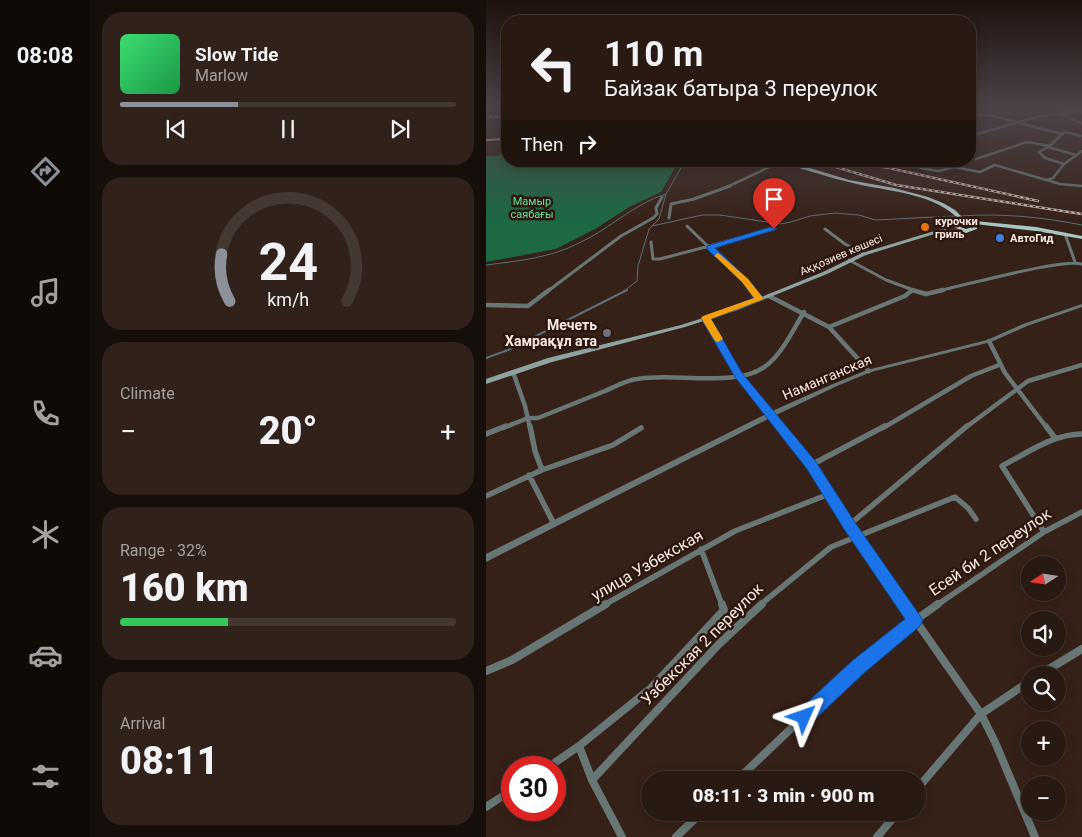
<!DOCTYPE html>
<html lang="en">
<head>
<meta charset="utf-8">
<style>
  :root { --surface:#281912; --page:#30221b; --text:#f1f3f6; --muted:#a5a09f; --line:#443832; --accent:#8c9099 }
  body { margin:0; font-family:Roboto,sans-serif; background:var(--page); color:var(--text); height:100vh; display:flex; flex-direction:column; font-size:19px; white-space:nowrap }
  * { box-sizing:border-box; margin:0 }
  p { font-size:16px; color:var(--muted) }
  .icon { flex:none; width:28px; height:28px; fill:none; stroke:currentColor; stroke-width:2; stroke-linecap:round; stroke-linejoin:round }
  .map { position:relative; flex:1; overflow:hidden }
  .sheet { display:flex; flex-direction:column; gap:12px; padding:12px; background:#160e0a; width:396px }
  .sheet>* { flex:none }
  .banner { position:absolute; left:15px; top:15px; width:475px; height:152px; border-radius:20px; box-shadow:0 2px 12px #0003,0 0 0 1px var(--line); background:#281912; color:var(--text); overflow:hidden }
  .needle { width:32px; rotate:258deg }
  .controls { position:absolute; left:535px; top:556px; display:grid; gap:10px }
  .controls a { display:grid; place-items:center; width:45px; height:45px; border-radius:50%; background:var(--surface); box-shadow:0 2px 12px #0003,0 0 0 1px var(--line); font-size:25px }
  .speed { position:absolute; left:15px; top:756px; display:flex; gap:10px; font-size:25px; font-weight:700; text-align:center }
  .speed>* { display:grid; place-content:center; width:65px; height:65px; border-radius:50%; background:var(--surface); box-shadow:0 2px 12px #0003,0 0 0 1px var(--line); line-height:1 }
  .speed .limit { border:8px solid #d22; background:#fff; color:#111 }
  .pin { position:absolute; display:grid; place-items:center; width:42px; height:42px; color:#fff; margin:-51px -21px; border-radius:50% 50% 50% 0; rotate:-45deg; box-shadow:0 0 5px #0007 }
  .pin .icon { rotate:45deg }
  .me { position:absolute; width:55px; margin:-28px; rotate:47deg; stroke-linejoin:round; filter:drop-shadow(0 0 4px #0008) }
  .turn { display:flex; align-items:center; gap:18px; height:105px; padding:0 20px; font-size:22px }
  .turn .icon { width:65px; height:65px; stroke-width:2.5 }
  .turn b { display:block; font-size:35px; line-height:42px }
  .then { display:flex; align-items:center; height:48px; padding:0 20px; background:#0003; gap:10px; font-size:19px }
  .big { font-size:38px; font-weight:800; line-height:1.1 }
  .sheet .widget { flex:1; display:flex; flex-direction:column; justify-content:center; gap:8px; min-width:0; padding:0 18px; border-radius:20px; background:var(--page) }
  .sheet .dial { align-items:center; gap:0 }
  .dial svg { height:130px; overflow:visible; fill:none; stroke:var(--line); stroke-width:7; stroke-linecap:round; text-anchor:middle }
  .dial text { fill:var(--text); stroke:none }
  .song { display:flex; align-items:center; gap:15px }
  .cover { width:60px; height:60px; border-radius:8px; background:linear-gradient(135deg,hsl(140 70% 55%),hsl(140 70% 35%)) }
  .played { height:5px; border-radius:2px; background:linear-gradient(90deg,var(--accent) 35%,var(--line) 35%) }
  .keys { display:flex; justify-content:space-around; direction:ltr }
  .heat { display:flex; justify-content:space-between; align-items:center; font-size:28px; direction:ltr }
  .charge { height:8px; border-radius:4px; background:linear-gradient(90deg,#34c759 32%,var(--line) 0) }
  .trip { position:absolute; left:155px; top:771px; width:285px; height:50px; border-radius:25px; background:var(--surface); box-shadow:0 2px 12px #0003,0 0 0 1px var(--line); font-weight:800; line-height:50px; text-align:center }
  main { display:flex; flex:1; min-height:0 }
  .dock { display:flex; flex-direction:column; width:90px; justify-content:space-around; align-items:center; background:#100a07; color:var(--muted) }
  .dock .icon { width:35px; height:35px }
  .dock .selected { color:var(--accent) }
  .dock b { font-size:22px; color:var(--text) }
  .map>svg:first-child { display:block }
  .forest { fill:#1c6944 }
  .lines { fill:none; stroke-linecap:round; stroke-linejoin:round }
  .stream-far1 { stroke:#5a7278; stroke-width:1 }
  .stream { stroke:#5a7278; stroke-width:2 }
  .minor-far4 { stroke:#687675; stroke-width:2.5 }
  .minor-far3 { stroke:#687675; stroke-width:3 }
  .minor-far2 { stroke:#687675; stroke-width:4.5 }
  .minor-far1 { stroke:#687675; stroke-width:5.5 }
  .minor { stroke:#687675; stroke-width:8 }
  .tertiary { fill:#687675; fill-rule:evenodd }
  .secondary { fill:#8da3a2; fill-rule:evenodd }
  .primary { fill:#a9c6c4; fill-rule:evenodd }
  .rail-casing { stroke:#cabab3; stroke-width:2.5 }
  .rail { stroke:#2c170f; stroke-width:1; stroke-dasharray:3; stroke-linecap:butt }
  .route { fill:#1a73e8; stroke:#114b97 }
  .slow { fill:#f59e0b }
  .food-dot { fill:#e8710a; stroke:#2c170f; stroke-width:2 }
  .shop-dot { fill:#3f7fe0; stroke:#2c170f; stroke-width:2 }
  .worship-dot { fill:#6b7280; stroke:#2c170f; stroke-width:2 }
  .labels { text-anchor:middle; dominant-baseline:central; stroke-width:5; stroke-linejoin:round; paint-order:stroke }
  .far-park-label { font-size:11px; fill:#63e4a0; stroke:#2c170f }
  .far-poi-label { font-size:11px; font-weight:bold; fill:#f9eae4; stroke:#2c170f; text-anchor:start }
  .far-street-label { font-size:11px; fill:#f9eae4; stroke:#2c170f }
  .poi-label { font-size:14px; font-weight:bold; fill:#f9eae4; stroke:#2c170f; text-anchor:end }
  .street-label { font-size:14px; fill:#f9eae4; stroke:#2c170f }
  .near-street-label { font-size:16px; fill:#f9eae4; stroke:#2c170f }
</style>
</head>
<body>
<main>
<nav class="dock">
<b>08:08</b>
<svg class="icon selected" aria-label="directions" viewBox="0 0 24 24"><path d="M12 3l9 9-9 9-9-9zM9 14v-3h6M13 9l2 2-2 2"/></svg>
<svg class="icon" aria-label="music" viewBox="0 0 24 24"><path d="M9 18V5l10-2v13"/><circle cx="6" cy="18" r="3"/><circle cx="16" cy="16" r="3"/></svg>
<svg class="icon" aria-label="phone" viewBox="0 0 24 24"><path d="M5 4h4l2 5-3 2q2 4 5 5l2-3 5 2v4C11 20 4 13 5 4z"/></svg>
<svg class="icon" aria-label="climate" viewBox="0 0 24 24"><path d="M12 3v18M4 7l16 10M4 17L20 7"/></svg>
<svg class="icon" aria-label="car" viewBox="0 0 24 24"><path d="M5 17H2v-5l4-1 3-4h7l3 4 3 1v5h-3M9 17h6M6 11h13"/><circle cx="7" cy="17" r="2"/><circle cx="17" cy="17" r="2"/></svg>
<svg class="icon" aria-label="filters" viewBox="0 0 24 24"><path d="M4 7h16M4 17h16"/><circle cx="9" cy="7" r="2"/><circle cx="15" cy="17" r="2"/></svg>
</nav>
<section class="sheet">
<div class="widget">
<div class="song"><i class="cover"></i><div><b>Slow Tide</b><p>Marlow</p></div></div>
<div class="played"></div>
<div class="keys"><svg class="icon" aria-label="previous" viewBox="0 0 24 24"><path d="M18 5L8 12l10 7zM5 5v14"/></svg><svg class="icon" aria-label="pause" viewBox="0 0 24 24"><path d="M8 5v14M16 5v14"/></svg><svg class="icon" aria-label="next" viewBox="0 0 24 24"><path d="M6 5l10 7-10 7zM19 5v14"/></svg></div>
</div>
<div class="widget dial"><svg viewBox="0 0 100 80">
<path d="M14 69A42 42 0 1 1 86 69"/>
<path d="M14 69A42 42 0 0 1 9 40" stroke="#8c9099"/>
<text x="50" y="56" font-size="32" font-weight="700">24</text>
<text x="50" y="72" font-size="11">km/h</text>
</svg></div>
<div class="widget"><p>Climate</p>
<div class="heat"><a>−</a><b class="big">20°</b><a>+</a></div>
</div>
<div class="widget"><p>Range · 32%</p><b class="big">160 km</b><div class="charge"></div></div>
<div class="widget"><p>Arrival</p><b class="big">08:11</b></div>
</section>
<div class="map">
<svg width="596" height="837" viewBox="0 0 596 837">
  <rect width="100%" height="100%" fill="#362118"/>
  <path class="forest" d="M 21,151 L 21,161 L 193,161 L 175,192 L 145,206 L 109,229 L 70,249 L 0,262 L 0,156 L 12,156 Z"/>
  <g class="lines">
    <path class="stream-far1" d="M 474,216 C 515,213 556,217 596,225
      M 166,226 L 216,215 L 234,215 L 294,224 L 305,222 L 324,216 L 349,213 L 373,215 L 389,220 L 469,216
      M 0,265 C 32,261 64,258 93,243 C 124,229 147,204 180,194
      M 138,291 L 151,281 L 152,266 L 163,229 L 173,219 L 180,194 L 199,161"/>
    <path class="stream" d="M 0,358 L 22,350 L 141,290"/>
    <path class="minor-far4" d="M 564,107 L 583,111
      M 484,113 L 507,116 L 576,134 L 579,132 L 596,136
      M 574,114 L 596,123
      M 576,134 L 564,146 L 553,152 L 559,158 L 578,164
      M 484,136 L 554,116 L 596,112
      M 562,147 L 590,155
      M 490,159 L 541,142 L 564,146
      M 414,161 L 439,169 L 453,171 L 468,167 L 494,172 L 509,165 L 574,184 L 596,186
      M 561,180 L 567,178 L 578,164 L 596,151
      M 241,187 L 296,161"/>
    <path class="minor-far3" d="M 183,218 L 185,204 L 208,199 L 244,186
      M 201,226 L 268,291
      M 339,229 L 359,244 L 378,254
      M 579,234 L 589,262
      M 165,242 L 167,259 L 174,259 L 288,229
      M 363,260 L 400,280 L 430,291
      M 62,291 L 135,236 L 167,218 L 171,214 L 170,208 L 176,197
      M 451,291 C 478,286 576,258 596,264"/>
    <path class="minor-far2" d="M 267,290 L 274,299
      M 426,290 L 440,294 L 457,290
      M 283,296 L 343,327 L 383,371
      M 0,305 L 42,306 L 63,290
      M 220,318 L 252,375 L 295,428
      M 343,327 L 419,296 L 425,291
      M 503,341 L 519,373 L 561,428
      M 27,372 L 39,406 L 44,428
      M 17,428 L 42,418 L 52,418 C 74,409 97,400 119,391 C 129,387 140,380 151,379 C 188,372 252,389 281,365 C 297,352 307,330 318,312
      M 397,428 L 485,376 L 513,365
      M 479,428 L 542,381 L 596,365"/>
    <path class="minor-far1" d="M 44,426 L 49,451 L 56,470
      M 294,426 L 325,465 L 363,525 L 419,605
      M 560,426 L 569,438
      M 0,434 L 20,426
      M 325,465 L 399,426
      M 43,475 L 68,524
      M 0,496 L 56,470 L 127,445 L 155,428
      M 363,525 L 481,426
      M 558,532 L 516,466 C 541,453 567,434 596,434
      M 215,549 L 236,605
      M 118,605 L 249,531 L 343,494
      M 274,605 L 345,547 L 469,497 L 482,508 L 490,519
      M 451,605 L 558,532 L 596,512"/>
    <path class="minor" d="M 418,604 L 495,714 L 509,742 L 549,837
      M 0,671 L 26,660 L 120,604
      M 553,675 L 596,649
      M 93,746 L 165,688 L 238,610 L 236,604
      M 61,768 L 93,746 L 106,780 L 136,837
      M 106,780 L 233,644 L 276,604
      M 251,780 C 316,719 379,654 452,604
      M 431,789 L 495,714 L 544,681
      M 0,807 L 26,790
      M 190,837 L 216,812
      M 391,837 L 412,812"/>
    <path class="tertiary" d="M 596,304 L 596,307 L 541,326 L 505,342 L 385,372 L 351,386 L 288,416 L 0,562 L 0,554 L 284,412 L 347,384 L 381,370 L 501,340 L 537,324 Z"/>
    <path class="secondary" d="M 468,222 L 472,223 L 460,230 L 480,229 L 483,231 L 480,233 L 457,234 L 455,232 L 380,255 L 341,274 L 252,310 L 199,327 L 66,362 L 0,384 L 0,379 L 62,358 L 195,325 L 248,308 L 337,272 L 376,253 L 455,229 Z"/>
    <path class="primary" d="M 21,138 L 21,140 L 0,141 L 0,139 Z
      M 294,161 L 301,161 L 363,180 L 408,188 L 442,197 L 457,203 L 469,210 L 479,220 L 550,227 L 596,236 L 596,239 L 550,231 L 489,224 L 491,228 L 491,229 L 480,233 L 468,227 L 468,222 L 474,220 C 448,194 409,192 375,185 C 357,181 340,176 323,171 C 313,168 303,165 294,161 ZM 477,223 L 484,224 L 486,227 L 480,229 L 472,226 L 472,224 Z"/>
    <g class="rail-casing">
      <path id="rail" d="M 0,117 L 21,116
        M 330,161 L 410,185 L 596,214
        M 361,161 L 403,168 L 552,201"/>
    </g>
    <use href="#rail" class="rail"/>
  </g>
  <linearGradient id="sky" x2="0" y2="1"><stop stop-color="#1e120d"/><stop offset="0.48" stop-color="#4c4348"/><stop offset="1" stop-color="#4c4348" stop-opacity="0"/></linearGradient>
  <rect width="596" height="224" fill="url(#sky)"/>
  <path class="route" d="M 285,227 L 291,229 L 229,248 L 262,279 L 278,299 L 225,319 L 256,373 L 330,462 L 368,521 L 437,620 L 434,626 L 378,673 L 325,723 L 318,726 L 312,723 L 310,717 L 312,711 L 366,661 L 419,619 L 358,529 L 321,469 L 249,377 L 215,318 L 268,298 L 256,282 L 221,249 L 221,246 Z"/>
  <path class="slow" d="M 232,253 L 262,279 L 278,299 L 225,319 L 237,339 L 232,342 L 229,341 L 215,318 L 217,316 L 268,298 L 256,282 L 230,257 L 228,256 Z"/>
  <circle class="food-dot" cx="439" cy="227" r="5"/>
  <circle class="shop-dot" cx="514" cy="238" r="5"/>
  <circle class="worship-dot" cx="121" cy="333" r="5"/>
  <g class="labels">
    <g class="far-park-label">
      <text x="46" y="201">Мамыр<tspan x="46" dy="13">саябағы</tspan></text>
    </g>
    <g class="far-poi-label">
      <text x="449" y="221">курочки<tspan x="449" dy="13">гриль</tspan></text>
      <text x="524" y="238">АвтоГид</text>
    </g>
    <g class="far-street-label">
      <text transform="translate(355 255) rotate(-23)">Аққозиев көшесі</text>
    </g>
    <g class="poi-label">
      <text x="111" y="325">Мечеть<tspan x="111" dy="16">Хамрақұл ата</tspan></text>
    </g>
    <g class="street-label">
      <text transform="translate(341 377) rotate(-23)">Наманганская</text>
    </g>
    <g class="near-street-label">
      <text transform="translate(504 552) rotate(-34)">Есей би 2 переулок</text>
      <text transform="translate(161 565) rotate(-30)">улица Узбекская</text>
      <text transform="translate(216 644) rotate(-45)">Узбекская 2 переулок</text>
    </g>
  </g>
</svg>
<div class="controls">
<a><svg class="needle" viewBox="-14 -14 28 28"><path d="M0-13l5 13h-10z" fill="#e53935"/><path d="M0 13l5-13h-10z" fill="#a5a09f"/></svg></a>
<a><svg class="icon" aria-label="sound" viewBox="0 0 24 24"><path d="M4 9h4l5-4v14l-5-4H4zM17 9q2 3 0 6"/></svg></a>
<a><svg class="icon" aria-label="search" viewBox="0 0 24 24"><circle cx="10" cy="10" r="6"/><path d="M15 15l6 6"/></svg></a>
<a>+</a>
<a>−</a>
</div>
<div class="speed"><div class="limit">30</div></div>
<div class="pin" style="left:288px;top:229px;background:#d93025"><svg class="icon" aria-label="arrive" viewBox="0 0 24 24"><path d="M6 21V4h12l-3 4 3 4H6"/></svg></div>
<svg class="me" style="left:318px;top:717px" viewBox="-20 -20 40 40"><path d="M0-17L14 15 0 8-14 15z" fill="#1a73e8" stroke="#fff" stroke-width="4"/></svg>
<div class="trip">08:11 · 3 min · 900 m</div>
<div class="banner">
<div class="turn"><svg class="icon" aria-label="left" viewBox="0 0 24 24"><path d="M17 20v-9H6M10 6l-5 5 5 5"/></svg><div><b>110 m</b>Байзак батыра 3 переулок</div></div>
<div class="then">Then<svg class="icon" aria-label="right" viewBox="0 0 24 24"><path d="M7 20v-9h11M14 6l5 5-5 5"/></svg></div>
</div>
</div>
</main>
</body>
</html>
